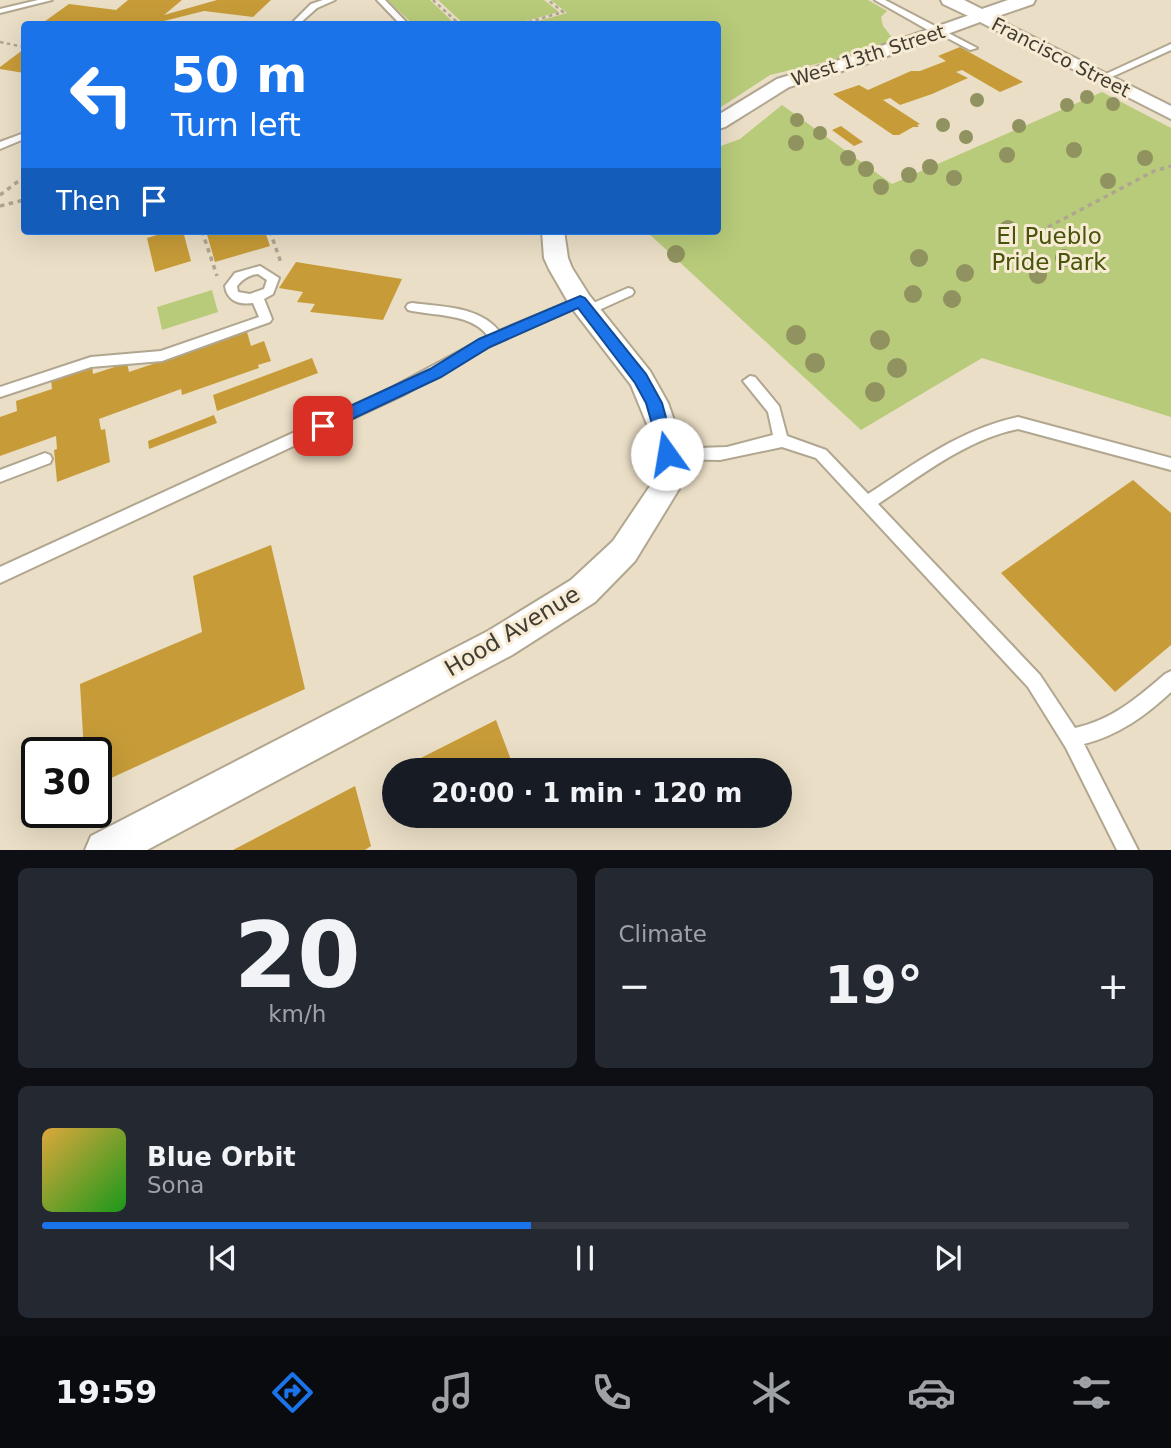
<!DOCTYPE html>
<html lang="en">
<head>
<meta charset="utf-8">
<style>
  :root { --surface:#171b24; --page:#242831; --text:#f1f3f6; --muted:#9ea1a6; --line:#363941; --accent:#1a73e8 }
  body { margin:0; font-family:"DejaVu Sans",sans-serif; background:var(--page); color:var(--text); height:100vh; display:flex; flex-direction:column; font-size:26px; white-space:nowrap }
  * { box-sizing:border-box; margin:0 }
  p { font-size:23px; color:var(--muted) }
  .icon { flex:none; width:38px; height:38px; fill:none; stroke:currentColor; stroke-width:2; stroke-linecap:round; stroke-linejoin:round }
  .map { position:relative; height:850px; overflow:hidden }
  .drawer { display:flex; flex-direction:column; gap:18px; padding:18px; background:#0d0f14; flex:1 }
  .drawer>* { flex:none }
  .guide { position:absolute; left:21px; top:21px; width:700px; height:214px; border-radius:7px; box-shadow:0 7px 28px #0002; background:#1a73e8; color:#fff; overflow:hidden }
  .speed { position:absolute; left:21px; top:737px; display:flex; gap:14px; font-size:35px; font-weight:700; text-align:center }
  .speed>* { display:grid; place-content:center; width:91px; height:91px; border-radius:50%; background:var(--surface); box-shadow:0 7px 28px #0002; line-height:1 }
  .speed .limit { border:4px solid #111; border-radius:10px; background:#fff; color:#111 }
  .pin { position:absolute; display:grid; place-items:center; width:60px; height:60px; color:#fff; margin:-30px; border-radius:14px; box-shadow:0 4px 10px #0006 }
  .me { position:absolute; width:77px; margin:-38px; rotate:347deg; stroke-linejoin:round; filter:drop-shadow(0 0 5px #0008) }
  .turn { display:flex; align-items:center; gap:24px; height:147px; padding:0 35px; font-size:32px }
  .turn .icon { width:91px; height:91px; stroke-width:2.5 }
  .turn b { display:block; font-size:49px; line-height:60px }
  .then { display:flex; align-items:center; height:66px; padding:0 35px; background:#0003; gap:14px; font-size:26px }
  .big { font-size:52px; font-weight:600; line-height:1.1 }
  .drawer .tile { flex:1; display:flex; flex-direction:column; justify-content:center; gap:10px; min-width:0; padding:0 24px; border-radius:10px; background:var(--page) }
  .drawer .dial { align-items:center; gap:0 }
  .dial b { font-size:91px; line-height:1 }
  .song { display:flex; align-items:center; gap:21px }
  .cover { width:84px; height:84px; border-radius:10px; background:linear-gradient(135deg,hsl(40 70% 55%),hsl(120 70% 35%)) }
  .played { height:7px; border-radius:4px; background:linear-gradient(90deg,var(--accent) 45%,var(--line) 45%) }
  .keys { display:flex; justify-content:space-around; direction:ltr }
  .heat { display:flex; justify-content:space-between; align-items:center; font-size:38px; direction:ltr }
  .drawer .tiles { flex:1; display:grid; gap:18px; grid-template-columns:1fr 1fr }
  .tile:last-child { grid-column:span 2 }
  .trip { position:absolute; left:382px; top:758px; width:410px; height:70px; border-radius:35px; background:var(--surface); box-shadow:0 7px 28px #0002; font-weight:600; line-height:70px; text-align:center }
  .tab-bar { display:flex; height:112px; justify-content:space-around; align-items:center; background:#090b0e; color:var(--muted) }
  .tab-bar .icon { width:49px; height:49px }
  .tab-bar .selected { color:var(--accent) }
  .tab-bar b { font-size:32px; color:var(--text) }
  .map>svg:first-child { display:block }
  .green { fill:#b8cb7a }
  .building { fill:#c79c38 }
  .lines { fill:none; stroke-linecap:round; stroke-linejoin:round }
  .service-casing { stroke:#b1a68f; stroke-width:4 }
  .minor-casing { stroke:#b1a68f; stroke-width:4 }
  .tertiary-casing { stroke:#b1a68f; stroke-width:4 }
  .path-far1 { stroke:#afa592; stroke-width:2.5; stroke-dasharray:3.5 3.5; stroke-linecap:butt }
  .path { stroke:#afa592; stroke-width:3.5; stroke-dasharray:4.5 4.5; stroke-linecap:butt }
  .service { fill:#fff; fill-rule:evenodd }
  .minor { fill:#fff; fill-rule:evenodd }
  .tertiary { fill:#fff; fill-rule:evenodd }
  .tree { fill:#90925f }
  .route { fill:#1a73e8; stroke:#114b97; stroke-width:2 }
  .labels { text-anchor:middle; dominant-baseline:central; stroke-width:6; stroke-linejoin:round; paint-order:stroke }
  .far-street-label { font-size:19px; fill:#413c33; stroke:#f7ebd3 }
  .park-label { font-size:23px; fill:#47540b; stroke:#f7ebd3 }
  .street-label { font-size:23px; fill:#413c33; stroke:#f7ebd3 }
</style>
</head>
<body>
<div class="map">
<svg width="1171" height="850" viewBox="0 0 1171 850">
  <rect width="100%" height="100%" fill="#eadec6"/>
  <path class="green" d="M 387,0 L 430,0 L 455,24 L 413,24 Z
    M 438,0 L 544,0 L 559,12 L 515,24 L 464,24 Z
    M 551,0 L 868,0 L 887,11 L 881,17 L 883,26 L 894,40 L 849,56 L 770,75 L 718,109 L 718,24 L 527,24 L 567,13 Z
    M 1102,92 L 1171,128 L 1171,417 L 982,358 L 861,430 L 646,231 L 718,231 L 718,147 L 740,139 L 782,105 L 892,184 Z
    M 212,290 L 218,312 L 162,330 L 157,307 Z"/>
  <path class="building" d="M 128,0 L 182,0 L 164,15 L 217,0 L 271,0 L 253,17 L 204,11 L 152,24 L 41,24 L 69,4 L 116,10 Z
    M 960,47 L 1023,82 L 1000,92 L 962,70 L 956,72 L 968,78 L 932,94 L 900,105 L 890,98 L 883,100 L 920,124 L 917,125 L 919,127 L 913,127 L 899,135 L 893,135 L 833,94 L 859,85 L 868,90 L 911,71 L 920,71 L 946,61 L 938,56 Z
    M 24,49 L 24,73 L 0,69 L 0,67 Z
    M 841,126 L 863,142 L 854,146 L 832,130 Z
    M 170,231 L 183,231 L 191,261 L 155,272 L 147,238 Z
    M 206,231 L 265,231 L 270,246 L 215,262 Z
    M 296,262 L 402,279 L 383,320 L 310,312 L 315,304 L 297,302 L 303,292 L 279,288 Z
    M 247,332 L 251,346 L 264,341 L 271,361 L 258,365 L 259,368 L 182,395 L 181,389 L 99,419 L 101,430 L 105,429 L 110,462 L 57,482 L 54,450 L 57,449 L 56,436 L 0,456 L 0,417 L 17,411 L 16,401 L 52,389 L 51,379 L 92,365 L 93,374 L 127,363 L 129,372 Z
    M 312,358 L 318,373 L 217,411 L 213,395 Z
    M 214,415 L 217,423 L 149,449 L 148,441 Z
    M 1133,480 L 1171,513 L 1171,645 L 1115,692 L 1001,573 Z
    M 271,545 L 305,689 L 96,785 L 96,752 L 84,752 L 80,684 L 202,632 L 193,576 Z
    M 496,720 L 514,768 L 509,770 L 409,770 L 407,765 Z
    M 355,786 L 371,846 L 365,850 L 233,850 Z"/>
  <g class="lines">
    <g class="service-casing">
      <path id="service" d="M 38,0 L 52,0 L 0,13 L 0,9 Z
        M 323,0 L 335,0 L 317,8 L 299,24 L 291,24 L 311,4 Z
        M 377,0 L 385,0 L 408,24 L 400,24 Z
        M 875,0 L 885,0 L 977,48 L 970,50 L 940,34 L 935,34 Z
        M 1171,44 L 1171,50 L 1105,80 L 1097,78 Z
        M 24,133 L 24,139 L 0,149 L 0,142 Z
        M 260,266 L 279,278 L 273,294 L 264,299 L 272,319 L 270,322 L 162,361 L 91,367 L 0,397 L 0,387 L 91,357 L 161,351 L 259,317 L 253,303 C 239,305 227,301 225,286 L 235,273 ZM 258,274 L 267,280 L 264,289 L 250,294 L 238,292 L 237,286 C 243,279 249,275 258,274 Z
        M 628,288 L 632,289 L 634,292 L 632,295 L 588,315 L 582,310 L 584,307 Z
        M 580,297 L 584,298 L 586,301 L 584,304 L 490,346 L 403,395 L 0,583 L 0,567 L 393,387 L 488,336 C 472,314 438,316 412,311 L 408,310 L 406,307 L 408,304 L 412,303 C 442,307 479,306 499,331 Z
        M 750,376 L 755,377 L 779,406 L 787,436 L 826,450 L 868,494 C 916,463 961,429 1018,417 L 1171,458 L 1171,470 L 1018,429 C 965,440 922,475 878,504 L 1040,675 L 1075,728 C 1112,720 1137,698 1165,674 L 1171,671 L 1171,692 C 1145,716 1119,735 1084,744 L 1138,850 L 1117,850 L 1066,748 L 1028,687 L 816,458 L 782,447 L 720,460 L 663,459 L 661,455 L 663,451 L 668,449 L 727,447 L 773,435 L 768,412 L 743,381 Z
        M 45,453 L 50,455 L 52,459 L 50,463 L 0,482 L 0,470 Z"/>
    </g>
    <g class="minor-casing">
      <path id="minor" d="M 981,11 L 1171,106 L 1171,119 L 980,22 L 868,63 L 789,87 L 725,127 L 718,129 L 718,115 L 777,79 L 856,55 Z
        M 542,231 L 564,231 L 568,258 L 572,268 L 589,295 L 650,371 L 668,403 L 677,429 L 682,455 L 679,489 L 635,561 L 595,602 L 512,655 L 147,850 L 85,850 L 91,836 L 488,631 L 571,580 L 613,541 L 650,486 L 654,455 L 649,429 L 631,385 L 571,307 L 549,269 L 544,258 Z"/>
    </g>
    <g class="tertiary-casing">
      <path id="tertiary" d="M 941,0 L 964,0 L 982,9 L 1008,0 L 1035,0 L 1033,4 L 981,22 L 943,4 Z"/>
    </g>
    <path class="path-far1" d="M 433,0 L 459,24
      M 522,24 L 563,12 L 548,0
      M 0,42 L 24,47"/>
    <path class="path" d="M 0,195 L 24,177
      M 0,206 L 24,200
      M 1048,227 L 1154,171 L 1171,166
      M 202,231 L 217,276
      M 270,231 L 281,263"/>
    <use href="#service" class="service"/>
    <use href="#minor" class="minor"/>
    <use href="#tertiary" class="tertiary"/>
  </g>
  <g class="tree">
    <circle cx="1087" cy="97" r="7"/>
    <circle cx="977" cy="100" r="7"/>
    <circle cx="1113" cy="104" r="7"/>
    <circle cx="1067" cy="105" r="7"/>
    <circle cx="797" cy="120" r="7"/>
    <circle cx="943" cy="125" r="7"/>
    <circle cx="1019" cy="126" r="7"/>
    <circle cx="820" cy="133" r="7"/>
    <circle cx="966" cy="137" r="7"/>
    <circle cx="796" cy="143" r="8"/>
    <circle cx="1074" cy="150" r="8"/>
    <circle cx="1007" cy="155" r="8"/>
    <circle cx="848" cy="158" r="8"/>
    <circle cx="1145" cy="158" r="8"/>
    <circle cx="930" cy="167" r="8"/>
    <circle cx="866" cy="169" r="8"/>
    <circle cx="909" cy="175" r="8"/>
    <circle cx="954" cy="178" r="8"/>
    <circle cx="1108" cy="181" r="8"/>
    <circle cx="881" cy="187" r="8"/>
    <circle cx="1008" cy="229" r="9"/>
    <circle cx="676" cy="254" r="9"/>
    <circle cx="919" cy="258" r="9"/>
    <circle cx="1064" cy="258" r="9"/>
    <circle cx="965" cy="273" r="9"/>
    <circle cx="1038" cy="275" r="9"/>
    <circle cx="913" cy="294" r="9"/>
    <circle cx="952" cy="299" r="9"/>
    <circle cx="796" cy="335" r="10"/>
    <circle cx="880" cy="340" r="10"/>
    <circle cx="815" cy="363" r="10"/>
    <circle cx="897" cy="368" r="10"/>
    <circle cx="875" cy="392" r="10"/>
  </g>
  <path class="route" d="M 580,296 L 585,298 L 646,374 L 662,403 L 676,454 L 673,459 L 662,459 L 646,403 L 635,383 L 578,308 L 490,347 L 441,377 L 329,430 L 318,430 L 315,426 L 318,421 L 430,369 L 479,339 Z"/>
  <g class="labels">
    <g class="far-street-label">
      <text transform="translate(868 55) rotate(-18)">West 13th Street</text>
      <text transform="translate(1061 57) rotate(27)">Francisco Street</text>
    </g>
    <g class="park-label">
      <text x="1049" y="236">El Pueblo<tspan x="1049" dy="26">Pride Park</tspan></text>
    </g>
    <g class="street-label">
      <text transform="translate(512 631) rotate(-31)">Hood Avenue</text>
    </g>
  </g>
</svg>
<div class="speed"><div class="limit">30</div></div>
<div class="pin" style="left:323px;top:426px;background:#d93025"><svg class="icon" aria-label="arrive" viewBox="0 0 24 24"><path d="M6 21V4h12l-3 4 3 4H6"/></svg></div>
<svg class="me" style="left:667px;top:454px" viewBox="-20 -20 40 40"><circle r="19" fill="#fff"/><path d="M0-13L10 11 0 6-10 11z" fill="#1a73e8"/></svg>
<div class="trip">20:00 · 1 min · 120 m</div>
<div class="guide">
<div class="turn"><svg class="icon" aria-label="left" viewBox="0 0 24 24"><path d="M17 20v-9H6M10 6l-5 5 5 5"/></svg><div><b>50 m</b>Turn left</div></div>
<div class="then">Then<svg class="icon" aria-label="arrive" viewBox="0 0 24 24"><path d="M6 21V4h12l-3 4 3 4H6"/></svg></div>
</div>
</div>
<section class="drawer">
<div class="tiles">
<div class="tile dial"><b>20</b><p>km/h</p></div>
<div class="tile"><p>Climate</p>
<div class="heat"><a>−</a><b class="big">19°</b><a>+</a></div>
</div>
<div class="tile">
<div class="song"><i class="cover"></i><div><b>Blue Orbit</b><p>Sona</p></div></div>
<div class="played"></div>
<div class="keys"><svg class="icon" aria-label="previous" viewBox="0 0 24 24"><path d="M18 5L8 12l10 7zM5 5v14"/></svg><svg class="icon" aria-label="pause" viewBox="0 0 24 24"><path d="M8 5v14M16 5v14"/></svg><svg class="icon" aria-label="next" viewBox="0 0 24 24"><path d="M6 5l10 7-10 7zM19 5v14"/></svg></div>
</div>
</div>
</section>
<nav class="tab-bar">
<b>19:59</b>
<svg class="icon selected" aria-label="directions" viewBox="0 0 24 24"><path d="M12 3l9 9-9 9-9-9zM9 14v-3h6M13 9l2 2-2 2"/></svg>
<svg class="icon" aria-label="music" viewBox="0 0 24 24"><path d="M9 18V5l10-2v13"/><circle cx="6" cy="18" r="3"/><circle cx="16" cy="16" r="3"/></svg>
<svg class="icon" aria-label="phone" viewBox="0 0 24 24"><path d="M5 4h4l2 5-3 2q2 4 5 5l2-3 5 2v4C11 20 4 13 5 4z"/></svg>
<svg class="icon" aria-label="climate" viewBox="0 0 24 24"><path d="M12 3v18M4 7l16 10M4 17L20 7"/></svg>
<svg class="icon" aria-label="car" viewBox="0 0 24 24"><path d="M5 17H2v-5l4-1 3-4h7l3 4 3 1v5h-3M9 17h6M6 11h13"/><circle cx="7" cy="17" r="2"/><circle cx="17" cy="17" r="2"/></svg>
<svg class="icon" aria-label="filters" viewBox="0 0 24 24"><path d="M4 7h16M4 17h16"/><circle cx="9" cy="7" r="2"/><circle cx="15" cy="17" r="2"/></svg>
</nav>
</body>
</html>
